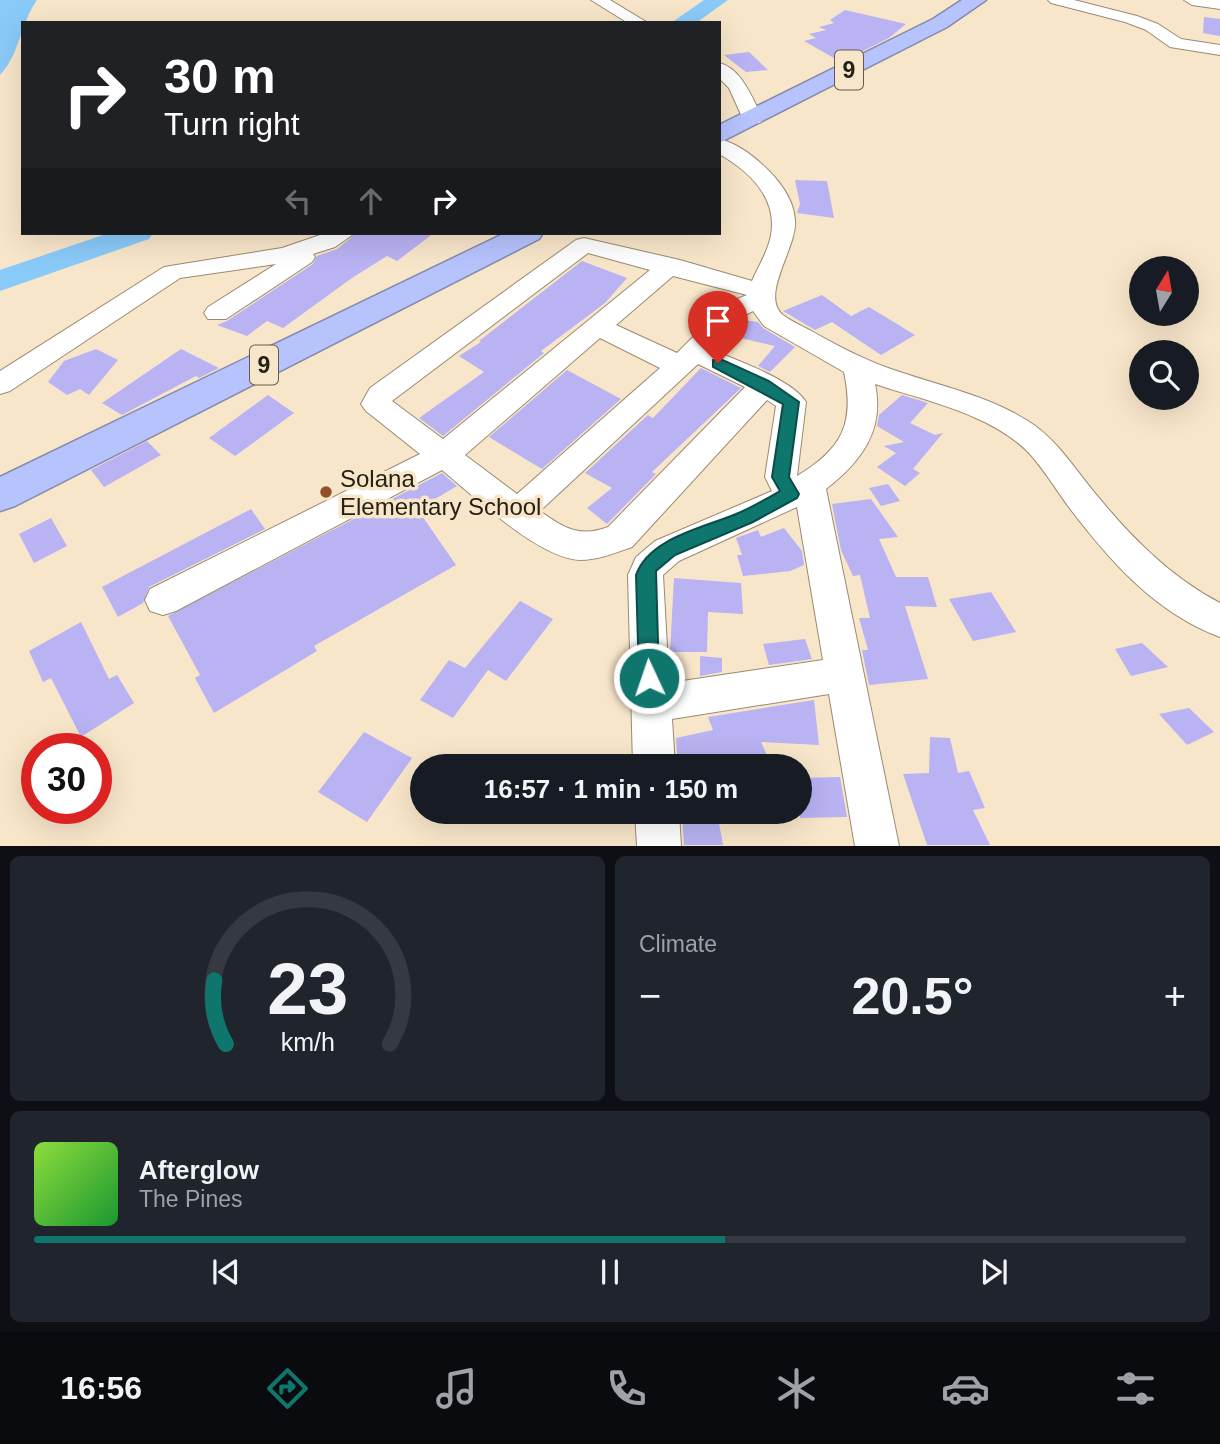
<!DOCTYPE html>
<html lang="en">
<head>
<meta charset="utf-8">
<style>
  :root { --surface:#171b24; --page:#20242c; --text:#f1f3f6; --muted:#9ea1a6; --line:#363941; --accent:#0f766e }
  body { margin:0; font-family:Arial,sans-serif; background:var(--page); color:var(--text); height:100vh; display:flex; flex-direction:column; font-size:26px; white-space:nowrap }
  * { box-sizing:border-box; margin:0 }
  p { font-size:23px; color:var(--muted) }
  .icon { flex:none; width:38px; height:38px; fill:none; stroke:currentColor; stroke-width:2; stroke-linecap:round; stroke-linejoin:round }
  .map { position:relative; height:846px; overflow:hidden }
  .side { display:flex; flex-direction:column; gap:10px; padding:10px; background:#0d0f14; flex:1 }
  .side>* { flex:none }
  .top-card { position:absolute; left:21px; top:21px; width:700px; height:214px; border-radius:0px; box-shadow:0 7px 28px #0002; background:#202124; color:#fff; overflow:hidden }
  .needle { width:46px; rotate:11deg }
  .buttons { position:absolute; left:1129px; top:256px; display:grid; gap:14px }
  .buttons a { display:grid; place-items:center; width:70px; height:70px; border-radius:50%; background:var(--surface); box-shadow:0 7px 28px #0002; font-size:35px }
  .speed { position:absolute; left:21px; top:733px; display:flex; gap:14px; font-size:35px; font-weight:700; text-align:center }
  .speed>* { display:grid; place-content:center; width:91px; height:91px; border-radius:50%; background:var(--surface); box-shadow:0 7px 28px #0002; line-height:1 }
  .speed .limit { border:10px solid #d22; background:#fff; color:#111 }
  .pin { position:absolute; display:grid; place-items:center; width:60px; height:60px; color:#fff; margin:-72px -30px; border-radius:50% 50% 50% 0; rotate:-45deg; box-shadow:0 0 7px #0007 }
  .pin .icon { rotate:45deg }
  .me { position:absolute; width:77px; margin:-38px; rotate:357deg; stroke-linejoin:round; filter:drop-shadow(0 0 5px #0008) }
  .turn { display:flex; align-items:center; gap:24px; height:147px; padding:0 28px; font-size:32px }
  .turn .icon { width:91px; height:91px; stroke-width:2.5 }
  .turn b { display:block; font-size:49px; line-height:60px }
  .lanes { display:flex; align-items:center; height:66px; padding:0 28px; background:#0003; justify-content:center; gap:35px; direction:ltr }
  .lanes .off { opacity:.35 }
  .big { font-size:52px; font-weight:700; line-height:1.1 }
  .side .tile { flex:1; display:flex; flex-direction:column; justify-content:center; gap:10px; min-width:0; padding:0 24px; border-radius:10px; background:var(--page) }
  .side .dial { align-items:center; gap:0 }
  .dial svg { height:182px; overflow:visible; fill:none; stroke:var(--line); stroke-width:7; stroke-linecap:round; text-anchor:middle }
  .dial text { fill:var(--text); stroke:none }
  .song { display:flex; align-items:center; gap:21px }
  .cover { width:84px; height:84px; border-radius:10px; background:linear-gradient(135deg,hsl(90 70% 55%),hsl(130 70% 35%)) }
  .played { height:7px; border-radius:4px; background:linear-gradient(90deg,var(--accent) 60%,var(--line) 60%) }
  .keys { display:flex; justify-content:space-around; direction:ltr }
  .heat { display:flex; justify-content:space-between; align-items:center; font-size:38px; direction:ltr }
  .side .tiles { flex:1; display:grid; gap:10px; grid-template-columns:1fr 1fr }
  .tile:last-child { grid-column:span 2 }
  .trip { position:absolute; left:410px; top:754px; width:402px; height:70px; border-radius:35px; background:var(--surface); box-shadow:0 7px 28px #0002; font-weight:700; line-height:70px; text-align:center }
  .dock { display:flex; height:112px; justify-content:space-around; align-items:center; background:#090b0e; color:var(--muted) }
  .dock .icon { width:49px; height:49px }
  .dock .selected { color:var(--accent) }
  .dock b { font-size:32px; color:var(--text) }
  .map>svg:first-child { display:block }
  .water { fill:#8acaf9 }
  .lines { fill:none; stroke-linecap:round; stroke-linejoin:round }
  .river { fill:#8acaf9; fill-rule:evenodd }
  .building { fill:#b9b2f3 }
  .minor-casing { stroke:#9b8a71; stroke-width:2 }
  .highway-casing { stroke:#848aac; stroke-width:3 }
  .minor { fill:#fff; fill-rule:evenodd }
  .highway { fill:#b7c3fd; fill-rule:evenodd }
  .route { fill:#0f766e; stroke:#0a4d48; stroke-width:2 }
  .poi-dot { fill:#944f26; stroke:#f8e6ca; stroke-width:2.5 }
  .labels { text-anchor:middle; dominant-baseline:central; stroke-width:7; stroke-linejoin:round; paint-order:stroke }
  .shield { fill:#f8e6ca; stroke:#655b4b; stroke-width:2 }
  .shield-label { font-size:23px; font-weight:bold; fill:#262015 }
  .poi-label { font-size:24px; fill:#262015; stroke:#f8e6ca; text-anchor:start }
</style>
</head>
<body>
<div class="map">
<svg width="1220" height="846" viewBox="0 0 1220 846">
  <rect width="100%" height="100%" fill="#f8e6ca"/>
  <path class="water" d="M 0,0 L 37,0 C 20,24 20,54 0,75 Z"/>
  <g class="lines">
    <path class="river" d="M 704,0 L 728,0 L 696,23 L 671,23 Z
      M 109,233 L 153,233 L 149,239 L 0,291 L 0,270 Z"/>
  </g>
  <path class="building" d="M 845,10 L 906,24 L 889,38 L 841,62 L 804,41 L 816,38 L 809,34 L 826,30 L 819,27 L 834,23 L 830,20 Z
    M 1204,17 L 1220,19 L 1220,36 L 1203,33 Z
    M 749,52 L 768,70 L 746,72 L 724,55 Z
    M 795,180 L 827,181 L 834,218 L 797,213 L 800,204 Z
    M 357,233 L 434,233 L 397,261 L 387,256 L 352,278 L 283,328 L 267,321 L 247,336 L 217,325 L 227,321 L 313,264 L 317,256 L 337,249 Z
    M 582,261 L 627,278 L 605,303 L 541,351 L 544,353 L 443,436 L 419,418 L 484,372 L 459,356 L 481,342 L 479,341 Z
    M 822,295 L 851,316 L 869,307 L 915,335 L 881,355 L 832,322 L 815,330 L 783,311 Z
    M 744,320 L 758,322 L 763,328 L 795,347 L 770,372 L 758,366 L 775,346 L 736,337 Z
    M 96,349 L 118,360 L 89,395 L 80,389 L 67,395 L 48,382 L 64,361 Z
    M 181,349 L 219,368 L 199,378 L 196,376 L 122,415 L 102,403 Z
    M 701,368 L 741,388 L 652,472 L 656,474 L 607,524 L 587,508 L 612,488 L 585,473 L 648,415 L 653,418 Z
    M 567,370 L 621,399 L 542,469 L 489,437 Z
    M 268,395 L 294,413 L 235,456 L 209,438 Z
    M 902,395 L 928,403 L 910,423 L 935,435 L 943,433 L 913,469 L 920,473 L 905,486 L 877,467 L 896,453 L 884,446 L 904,442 L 877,426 L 879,415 Z
    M 147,441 L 161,455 L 104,487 L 91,470 Z
    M 442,473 L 457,486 L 430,502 L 433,505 L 420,513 L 456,565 L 314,646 L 317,651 L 214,713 L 195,678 L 200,675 L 168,616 Z
    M 888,484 L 900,501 L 881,506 L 869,488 Z
    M 871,499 L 898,537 L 879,539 L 896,577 L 928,577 L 937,607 L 905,606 L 928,679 L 869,685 L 862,650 L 868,650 L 859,618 L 870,618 L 860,575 L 853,576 L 841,550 L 832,504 Z
    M 251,509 L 265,529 L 149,587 L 143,603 L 118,617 L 102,587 Z
    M 51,518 L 67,546 L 34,563 L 19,534 Z
    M 784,528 L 802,551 L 804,565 L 790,571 L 743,576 L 737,555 L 742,555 L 736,538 L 758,530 L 761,537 Z
    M 674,578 L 741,583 L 743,614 L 708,612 L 707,652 L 670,652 Z
    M 991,592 L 1016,632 L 973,641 L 949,599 Z
    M 520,601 L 553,619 L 506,681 L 488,670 L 453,718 L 420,700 L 449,660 L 465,668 Z
    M 81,622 L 109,679 L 117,675 L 134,703 L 81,737 L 51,678 L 43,682 L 29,651 Z
    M 805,639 L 812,659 L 769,665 L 763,644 Z
    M 1142,643 L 1168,667 L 1131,676 L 1115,649 Z
    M 700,656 L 722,658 L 722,672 L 700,676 Z
    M 814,700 L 819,745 L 761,742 L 772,766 L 678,766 L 676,738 L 713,730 L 708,717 Z
    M 1189,708 L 1214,732 L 1187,745 L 1159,714 Z
    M 364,732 L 412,758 L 367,822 L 318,792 Z
    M 930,737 L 950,738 L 958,773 L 969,771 L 985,808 L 973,810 L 990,845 L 927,845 L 903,774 L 929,773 Z
    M 840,777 L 847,817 L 800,818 L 800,778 Z
    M 682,812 L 717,812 L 723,845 L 684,845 Z"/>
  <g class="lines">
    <g class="minor-casing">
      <path id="minor" d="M 591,0 L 610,0 L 648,23 L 628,23 Z
        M 1048,0 L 1074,0 L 1137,16 L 1158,24 L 1181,39 L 1220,45 L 1220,55 L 1170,47 L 1146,30 L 1125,22 L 1051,3 Z
        M 1184,0 L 1220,0 L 1220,9 L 1192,5 Z
        M 719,63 C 742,68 753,100 763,119 L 760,123 L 746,123 L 743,119 L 729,88 L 719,78 Z
        M 719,139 C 737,143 755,157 768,170 C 781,183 794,201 795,220 C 798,247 759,295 783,315 C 792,322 805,327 815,333 C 840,347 865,360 891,369 C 939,386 992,396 1034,425 C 1059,443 1075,469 1094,492 C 1130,536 1169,576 1220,603 L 1220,637 C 1155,613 1109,560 1068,506 C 1056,489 1044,470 1030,454 C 992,414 926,401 875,384 C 885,430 861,462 826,489 L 899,846 L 855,846 L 829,694 L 672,719 L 675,766 L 633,766 L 628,575 L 636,557 L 655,541 L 772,491 L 765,477 L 776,406 L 767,400 L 632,547 C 615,553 598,560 580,560 C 538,558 475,497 442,470 L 176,611 L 163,615 L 150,611 L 145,600 L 150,589 L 420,454 L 366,411 L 361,404 L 370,388 L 576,240 L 584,238 L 680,260 L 752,281 C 757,269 764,258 768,246 C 783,204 753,173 719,154 ZM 588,253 L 650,270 L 443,439 L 392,401 ZM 673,276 L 747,295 L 727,303 L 677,353 L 616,325 ZM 753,311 L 764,326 L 844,372 C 855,424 842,449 797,476 L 806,402 C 792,379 737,361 713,350 L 745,315 ZM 600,338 L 660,368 L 517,494 L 465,455 ZM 698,364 L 745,387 L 608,527 C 580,538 563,528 540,511 ZM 797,507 L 823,660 L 669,683 L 663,575 L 679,561 Z
        M 326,233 L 355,233 L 335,247 L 313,254 L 315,257 L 312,262 L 226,319 L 208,319 L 204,313 L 208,307 L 276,264 L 180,278 L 10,391 L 0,394 L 0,371 L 164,267 L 282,248 Z
        M 635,812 L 679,812 L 681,846 L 637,846 Z"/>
    </g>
    <g class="highway-casing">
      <path id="highway" d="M 962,0 L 986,0 L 947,27 L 719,143 L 719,125 L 933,19 Z
        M 505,233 L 543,233 L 539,239 L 15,506 L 0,511 L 0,477 Z"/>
    </g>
    <use href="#minor" class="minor"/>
    <use href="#highway" class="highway"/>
  </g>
  <path class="route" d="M 718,358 L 769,381 L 799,402 L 789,477 L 799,494 L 797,498 L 753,522 L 675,555 L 656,571 L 659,678 L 656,685 L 649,687 L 642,685 L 639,678 L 636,575 C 649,538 703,528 736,514 C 751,508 766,499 780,491 L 772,477 L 783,404 L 713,367 L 713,360 Z"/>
  <circle class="poi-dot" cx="326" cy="492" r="7"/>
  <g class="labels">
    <g class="shield">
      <rect x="835" y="50.5" width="28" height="39" rx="5"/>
      <rect x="250" y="345.5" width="28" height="39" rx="5"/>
    </g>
    <g class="shield-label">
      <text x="849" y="70">9</text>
      <text x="264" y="365">9</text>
    </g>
    <g class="poi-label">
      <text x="340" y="478">Solana<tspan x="340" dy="28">Elementary School</tspan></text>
    </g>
  </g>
</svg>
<div class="buttons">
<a><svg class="needle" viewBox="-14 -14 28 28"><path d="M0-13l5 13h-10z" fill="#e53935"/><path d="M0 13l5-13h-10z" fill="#9ea1a6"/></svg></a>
<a><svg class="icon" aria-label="search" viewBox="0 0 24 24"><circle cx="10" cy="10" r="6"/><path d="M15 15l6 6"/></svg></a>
</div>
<div class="speed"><div class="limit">30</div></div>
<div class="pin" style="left:718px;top:363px;background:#d93025"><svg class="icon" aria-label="arrive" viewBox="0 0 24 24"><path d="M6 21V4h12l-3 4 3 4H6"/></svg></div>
<svg class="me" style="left:649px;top:678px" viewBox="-20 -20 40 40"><circle r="17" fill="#0f766e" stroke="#fff" stroke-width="3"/><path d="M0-11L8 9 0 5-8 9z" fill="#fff"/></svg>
<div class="trip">16:57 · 1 min · 150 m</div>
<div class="top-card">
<div class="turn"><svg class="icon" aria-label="right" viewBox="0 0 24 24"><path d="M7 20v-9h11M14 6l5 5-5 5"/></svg><div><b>30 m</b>Turn right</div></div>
<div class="lanes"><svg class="icon off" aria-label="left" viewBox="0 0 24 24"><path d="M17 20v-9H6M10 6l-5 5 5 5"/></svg><svg class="icon off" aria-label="ahead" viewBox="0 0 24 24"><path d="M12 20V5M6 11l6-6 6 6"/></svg><svg class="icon" aria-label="right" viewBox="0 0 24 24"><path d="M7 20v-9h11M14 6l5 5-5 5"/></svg></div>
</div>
</div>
<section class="side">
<div class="tiles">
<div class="tile dial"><svg viewBox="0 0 100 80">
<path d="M14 69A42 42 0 1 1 86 69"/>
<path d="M14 69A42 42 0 0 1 9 41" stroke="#0f766e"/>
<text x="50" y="56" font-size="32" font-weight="700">23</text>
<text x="50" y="72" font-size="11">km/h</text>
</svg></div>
<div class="tile"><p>Climate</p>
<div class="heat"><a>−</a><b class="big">20.5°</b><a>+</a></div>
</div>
<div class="tile">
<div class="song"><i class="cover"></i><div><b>Afterglow</b><p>The Pines</p></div></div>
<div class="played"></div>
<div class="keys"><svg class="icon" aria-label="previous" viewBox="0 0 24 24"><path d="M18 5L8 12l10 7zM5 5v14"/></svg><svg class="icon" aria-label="pause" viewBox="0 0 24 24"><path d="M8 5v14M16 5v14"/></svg><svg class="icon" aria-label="next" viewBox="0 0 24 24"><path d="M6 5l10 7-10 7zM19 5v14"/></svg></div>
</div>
</div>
</section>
<nav class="dock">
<b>16:56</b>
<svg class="icon selected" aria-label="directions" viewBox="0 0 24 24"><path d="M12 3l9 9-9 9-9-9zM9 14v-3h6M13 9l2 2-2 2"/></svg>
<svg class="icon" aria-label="music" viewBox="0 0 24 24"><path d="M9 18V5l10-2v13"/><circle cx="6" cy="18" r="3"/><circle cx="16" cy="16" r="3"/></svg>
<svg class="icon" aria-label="phone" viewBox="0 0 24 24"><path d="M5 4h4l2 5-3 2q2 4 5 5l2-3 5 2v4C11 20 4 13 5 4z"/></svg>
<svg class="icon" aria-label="climate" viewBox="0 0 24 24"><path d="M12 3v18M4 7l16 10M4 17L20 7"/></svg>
<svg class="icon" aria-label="car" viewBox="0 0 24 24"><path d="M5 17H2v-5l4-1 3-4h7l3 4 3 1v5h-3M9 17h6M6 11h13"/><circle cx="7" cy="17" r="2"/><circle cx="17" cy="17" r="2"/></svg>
<svg class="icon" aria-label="filters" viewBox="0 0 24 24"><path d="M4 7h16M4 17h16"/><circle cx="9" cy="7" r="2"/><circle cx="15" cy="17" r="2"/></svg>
</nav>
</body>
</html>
